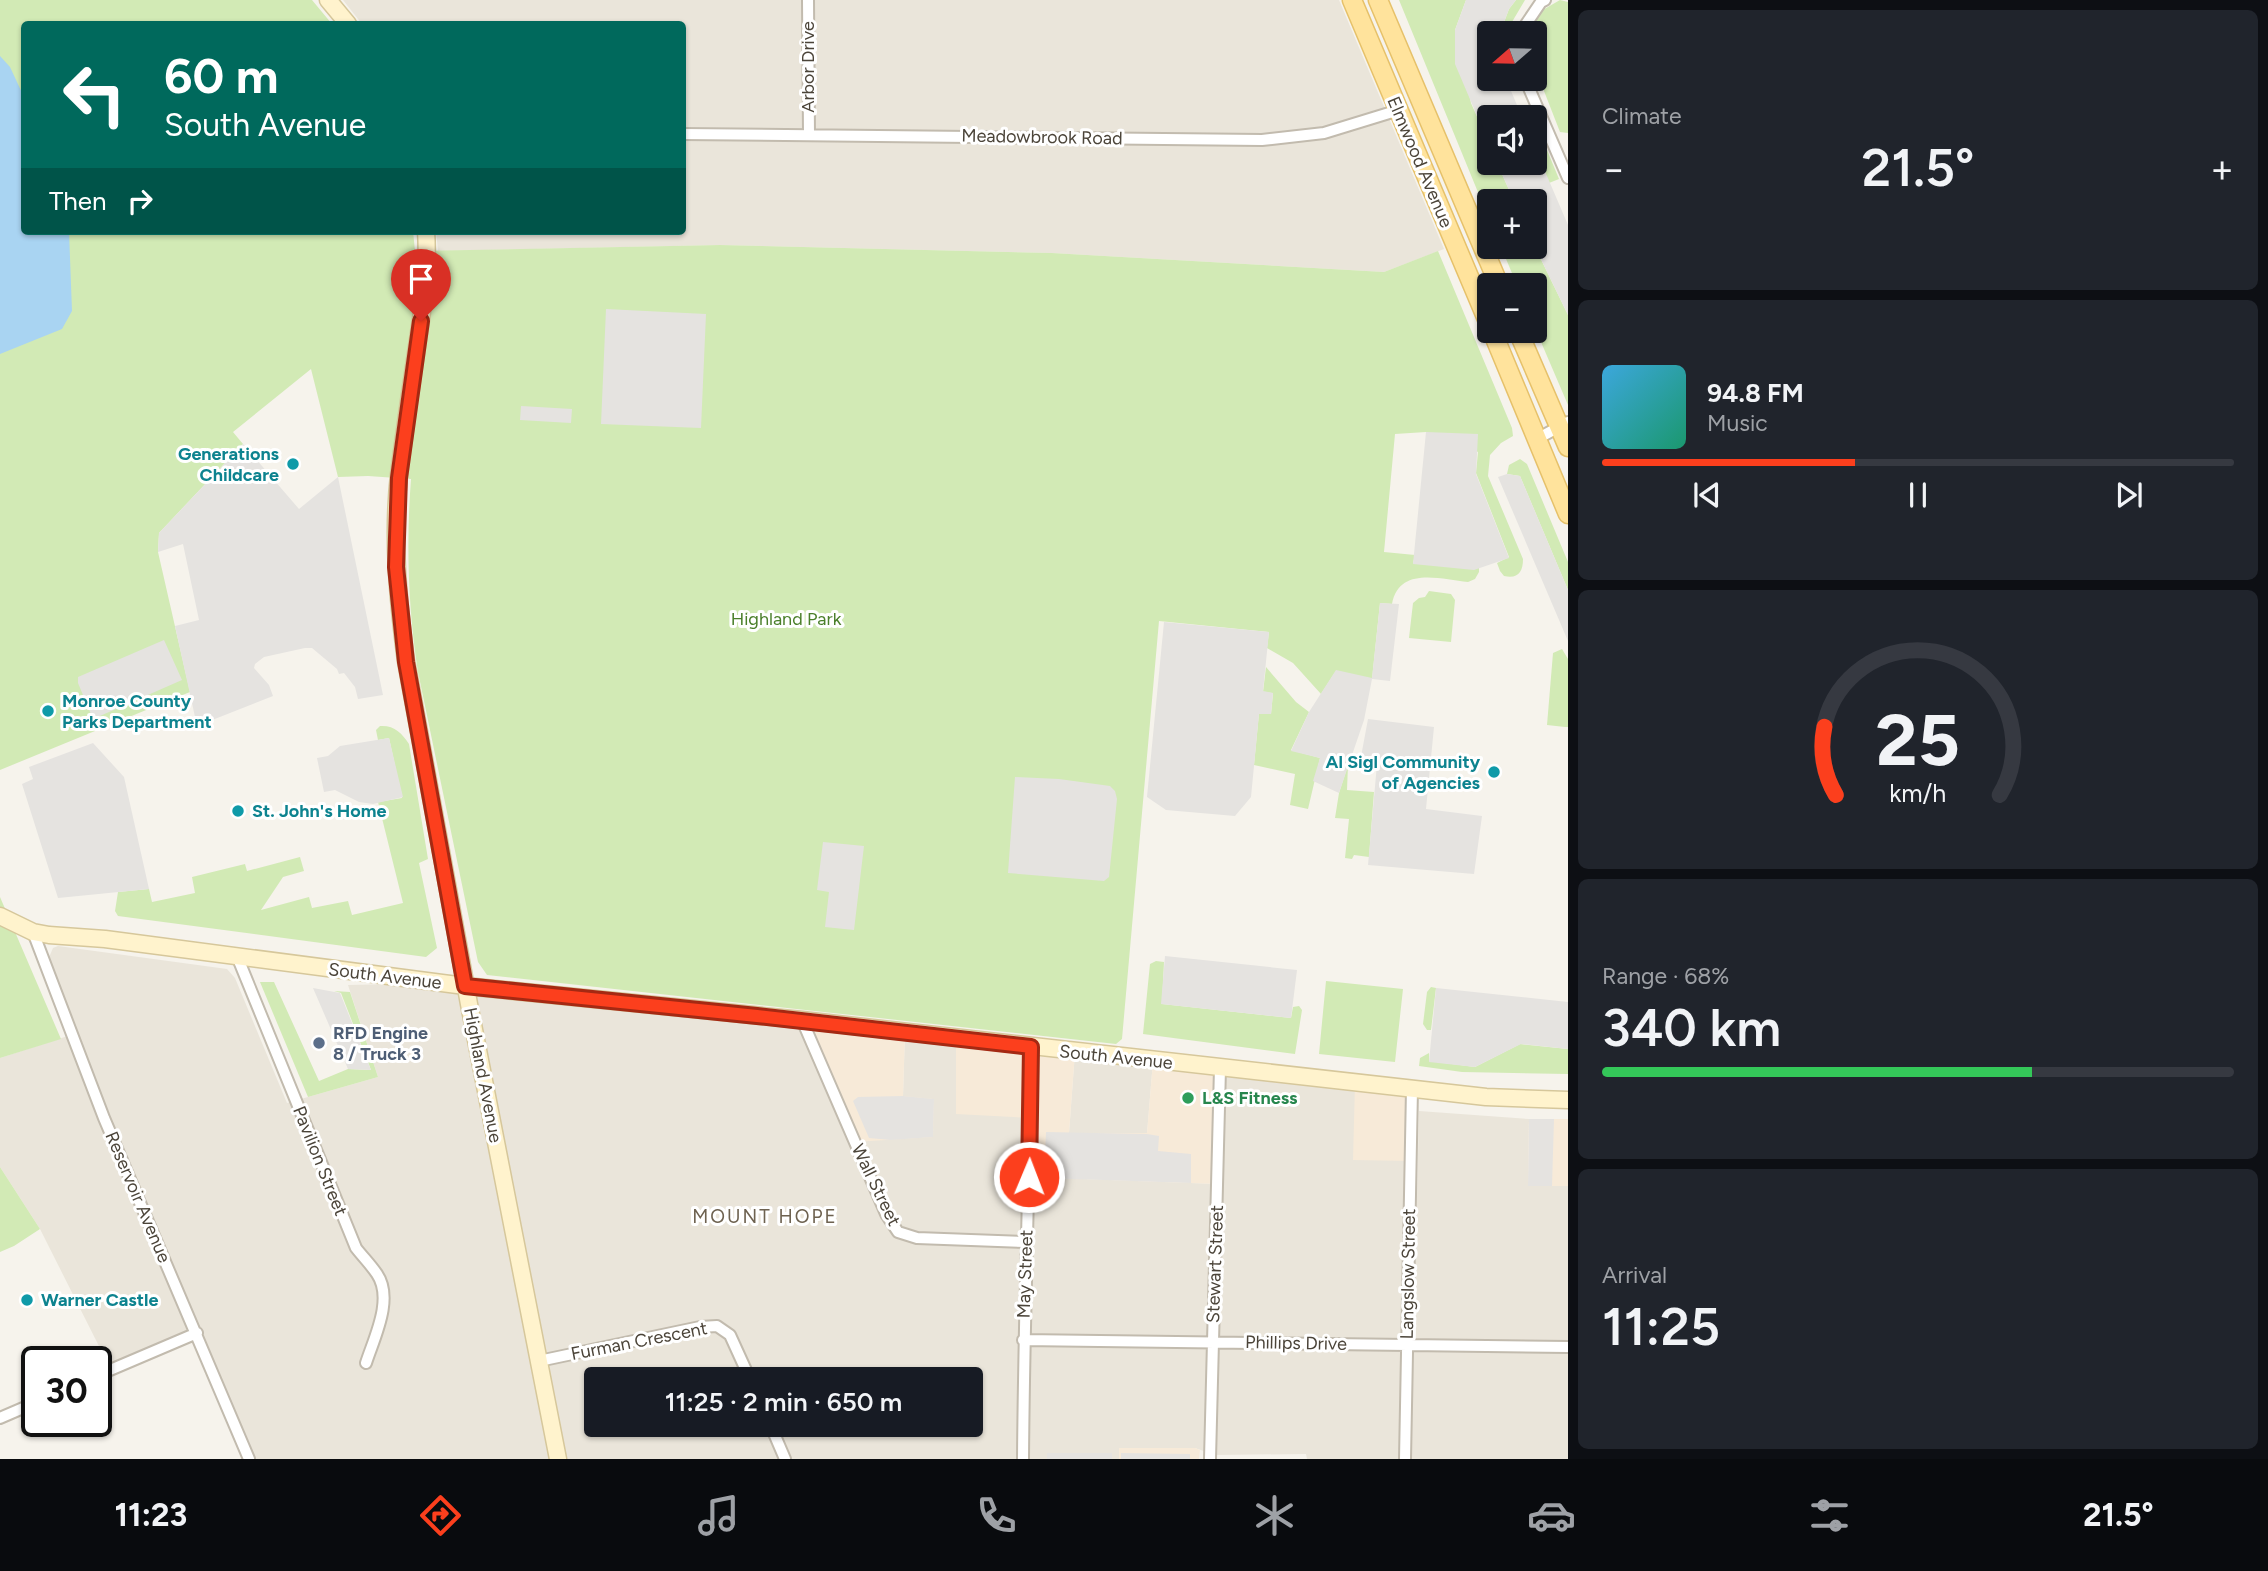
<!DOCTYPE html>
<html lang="en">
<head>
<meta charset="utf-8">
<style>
  :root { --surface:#171b24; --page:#20242c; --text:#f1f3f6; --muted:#9ea1a6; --line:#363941; --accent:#fc3f1d }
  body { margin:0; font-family:Figtree,sans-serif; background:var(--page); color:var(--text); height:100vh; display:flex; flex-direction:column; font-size:26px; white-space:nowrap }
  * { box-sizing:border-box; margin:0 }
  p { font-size:23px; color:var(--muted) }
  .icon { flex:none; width:38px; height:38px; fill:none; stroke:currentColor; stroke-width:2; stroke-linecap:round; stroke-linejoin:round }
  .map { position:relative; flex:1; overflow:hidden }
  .panel { display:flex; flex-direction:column; gap:10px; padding:10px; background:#0d0f14; width:700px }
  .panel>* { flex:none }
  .banner { position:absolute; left:21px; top:21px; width:665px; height:214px; border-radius:7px; box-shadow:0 2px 5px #0004; background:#00695c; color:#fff; overflow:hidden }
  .needle { width:46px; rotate:250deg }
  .tools { position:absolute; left:1477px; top:21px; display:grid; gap:14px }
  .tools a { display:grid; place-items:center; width:70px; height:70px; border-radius:7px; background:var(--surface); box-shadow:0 2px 5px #0004; font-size:35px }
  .speed { position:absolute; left:21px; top:1346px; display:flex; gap:14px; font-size:35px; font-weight:700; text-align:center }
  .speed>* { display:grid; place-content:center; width:91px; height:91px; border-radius:50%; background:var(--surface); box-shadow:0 2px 5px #0004; line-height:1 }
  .speed .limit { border:4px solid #111; border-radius:10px; background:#fff; color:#111 }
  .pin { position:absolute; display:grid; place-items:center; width:60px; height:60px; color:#fff; margin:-72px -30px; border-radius:50% 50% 50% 0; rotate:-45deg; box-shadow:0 0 7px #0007 }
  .pin .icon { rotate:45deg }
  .me { position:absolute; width:77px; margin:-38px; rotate:1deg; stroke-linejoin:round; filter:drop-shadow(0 0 5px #0008) }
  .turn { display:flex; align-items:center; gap:24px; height:147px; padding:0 28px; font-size:32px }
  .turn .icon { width:91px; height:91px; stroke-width:2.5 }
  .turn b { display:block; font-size:49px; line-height:60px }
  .then { display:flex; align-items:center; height:66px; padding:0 28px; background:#0003; gap:14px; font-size:26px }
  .big { font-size:52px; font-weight:600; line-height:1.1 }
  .panel .widget { flex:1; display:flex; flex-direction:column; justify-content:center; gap:10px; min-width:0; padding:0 24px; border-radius:10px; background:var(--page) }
  .panel .dial { align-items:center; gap:0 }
  .dial svg { height:182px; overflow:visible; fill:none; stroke:var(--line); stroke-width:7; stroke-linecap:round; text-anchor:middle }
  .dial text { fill:var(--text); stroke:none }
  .song { display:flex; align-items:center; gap:21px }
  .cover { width:84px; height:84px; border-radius:10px; background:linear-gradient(135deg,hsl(200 70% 55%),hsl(160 70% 35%)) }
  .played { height:7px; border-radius:4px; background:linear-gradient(90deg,var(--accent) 40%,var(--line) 40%) }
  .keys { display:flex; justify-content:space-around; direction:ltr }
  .heat { display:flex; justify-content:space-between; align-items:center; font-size:38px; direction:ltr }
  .charge { height:10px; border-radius:5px; background:linear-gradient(90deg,#34c759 68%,var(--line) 0) }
  .trip { position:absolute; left:584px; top:1367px; width:399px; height:70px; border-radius:7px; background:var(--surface); box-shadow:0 2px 5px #0004; font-weight:600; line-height:70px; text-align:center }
  .dock { display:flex; height:112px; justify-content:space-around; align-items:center; background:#090b0e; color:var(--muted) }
  .dock .icon { width:49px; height:49px }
  .dock .active { color:var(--accent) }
  .dock b { font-size:32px; color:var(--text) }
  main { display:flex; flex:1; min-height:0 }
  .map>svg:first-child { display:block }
  .residential { fill:#eae5da; fill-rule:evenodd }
  .commercial { fill:#f7ead8 }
  .green { fill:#d2eab5 }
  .parking { fill:#e5e3e0 }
  .water { fill:#a9d4f2 }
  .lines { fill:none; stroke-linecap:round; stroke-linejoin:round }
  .street-casing { stroke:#c2bbae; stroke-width:14 }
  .secondary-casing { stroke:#d6c79b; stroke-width:19 }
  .primary-casing { stroke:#e6c16a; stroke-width:21 }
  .street { stroke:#fff; stroke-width:10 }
  .secondary { stroke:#fff3cd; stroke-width:16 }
  .primary { stroke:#ffe39c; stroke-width:18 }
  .route-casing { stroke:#a42913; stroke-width:18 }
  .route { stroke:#fc3f1d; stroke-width:12 }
  .culture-dot { fill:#0f9aa8; stroke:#fff; stroke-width:2.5 }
  .service-dot { fill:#5c6f8a; stroke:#fff; stroke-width:2.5 }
  .leisure-dot { fill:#2e9e5b; stroke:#fff; stroke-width:2.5 }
  .labels { text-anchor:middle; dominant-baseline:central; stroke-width:6; stroke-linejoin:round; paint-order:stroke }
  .street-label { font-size:18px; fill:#4b4439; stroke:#fff }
  .culture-label { font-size:18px; font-weight:bold; fill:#0d838f; stroke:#fff; text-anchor:start }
  .park-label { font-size:18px; fill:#4a7f2a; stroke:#fff }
  .service-label { font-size:18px; font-weight:bold; fill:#4e5e75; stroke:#fff; text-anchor:start }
  .leisure-label { font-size:18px; font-weight:bold; fill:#27864d; stroke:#fff; text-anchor:start }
  .neighbourhood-label { font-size:19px; letter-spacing:2px; fill:#6e6250; stroke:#fff }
</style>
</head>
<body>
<main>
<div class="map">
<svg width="1568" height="1459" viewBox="0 0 1568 1459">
  <rect width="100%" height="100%" fill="#f6f3ec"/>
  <path class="residential" d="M 343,0 L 1339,0 L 1444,249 L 1384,272 L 1052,253 L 720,245 L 438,251 L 436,231 L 682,231 L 682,24 L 362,24 Z
    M 58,946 L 227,969 L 235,978 L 287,1103 L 378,1077 L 348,985 L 442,983 L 802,1020 L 903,1096 L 905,1032 L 956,1038 L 1030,1118 L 1029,1177 L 1218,1184 L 1220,1068 L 1355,1083 L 1411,1161 L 1405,1459 L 1307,1459 L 1306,1454 L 1215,1455 L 1195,1448 L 1120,1448 L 1119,1459 L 249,1459 L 197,1333 L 111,1370 L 40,1229 L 0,1167 L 0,1058 L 77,1033 L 47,962 L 53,948 ZM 597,1379 L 971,1379 L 971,1424 L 597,1424 Z
    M 1075,1052 L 1153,1061 L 1147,1134 L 1069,1133 Z
    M 1419,1111 L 1529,1119 L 1528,1186 L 1568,1186 L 1568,1459 L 1411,1459 Z"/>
  <path class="commercial" d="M 802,1020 L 905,1032 L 903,1096 L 934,1099 L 933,1137 L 855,1142 Z
    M 956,1038 L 1075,1052 L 1069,1133 L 1147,1133 L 1153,1061 L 1220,1068 L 1218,1184 L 1029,1177 L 1030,1118 L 956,1114 Z
    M 1355,1083 L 1412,1089 L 1411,1161 L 1353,1160 Z
    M 1529,1119 L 1568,1119 L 1568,1186 L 1528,1186 Z
    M 1119,1448 L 1195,1448 L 1200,1450 L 1199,1459 L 1119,1459 Z"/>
  <path class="green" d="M 0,0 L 312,0 L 332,24 L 24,24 L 24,231 L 413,231 L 415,251 L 720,245 L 1052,253 L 1384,272 L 1438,251 L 1512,428 L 1513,436 L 1501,443 L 1490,455 L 1488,476 L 1523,559 C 1523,572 1518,579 1504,576 L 1500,571 L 1497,563 L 1509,557 L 1476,473 L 1478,452 L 1426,432 L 1395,434 L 1384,552 L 1415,555 L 1413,563 L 1479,568 L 1479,572 L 1475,579 L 1468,582 C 1440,579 1399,566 1392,604 L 1380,603 L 1372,679 L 1336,671 L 1321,694 L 1293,663 L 1267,648 L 1269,632 L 1159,621 L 1122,1039 L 1116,1044 L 487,975 L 478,962 L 418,672 C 408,608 406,544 411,479 L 368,476 L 338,477 L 311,369 L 233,432 L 243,444 L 159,533 L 158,552 L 190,692 L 0,770 Z
    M 1399,0 L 1466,0 L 1455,30 L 1471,103 L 1489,144 L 1489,163 L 1497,163 L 1514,201 L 1489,201 L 1489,219 Z
    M 1516,0 L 1525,0 L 1512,22 L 1510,33 L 1500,33 L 1509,9 Z
    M 1560,0 L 1568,2 L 1568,133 L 1560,132 L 1535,68 L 1535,33 L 1528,33 L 1541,11 Z
    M 1535,121 L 1559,179 L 1549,183 L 1535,148 Z
    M 1501,247 L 1535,247 L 1568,315 L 1568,405 L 1535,328 L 1535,285 L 1517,285 Z
    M 1520,459 L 1527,464 L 1568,562 L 1568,590 L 1520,476 L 1507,474 L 1509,465 Z
    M 1429,591 L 1451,594 L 1455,600 L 1451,642 L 1409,638 L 1413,603 L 1419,598 L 1425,597 Z
    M 1562,649 L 1568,659 L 1568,727 L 1565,727 L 1547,725 L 1553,653 Z
    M 1266,667 L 1296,702 L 1309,712 L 1291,750 L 1320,758 L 1308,809 L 1290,805 L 1295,774 L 1254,765 L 1259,713 L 1271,714 L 1273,693 L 1263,692 Z
    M 380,726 C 394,725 402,733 409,744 L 428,859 L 419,863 L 437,948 L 426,957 L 118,916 L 115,911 L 118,892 L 149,889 L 152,902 L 195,893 L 192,877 L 245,864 L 247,871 L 300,857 L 304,871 L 283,877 L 261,910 L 309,897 L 312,908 L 348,901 L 352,915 L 403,903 L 378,802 L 402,798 L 389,738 L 378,740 L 376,730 Z
    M 1348,765 L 1347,790 L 1374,792 L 1369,857 L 1354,855 L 1352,859 L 1345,858 L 1349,819 L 1335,818 L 1339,793 Z
    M 0,897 L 61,1039 L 0,1058 Z
    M 1156,961 L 1164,962 L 1162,1004 L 1291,1018 L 1293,1007 L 1299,1006 L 1302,1010 L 1295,1054 L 1143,1034 L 1150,964 Z
    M 1326,981 L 1403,989 L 1395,1062 L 1319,1054 Z
    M 260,982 L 274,982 L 319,1081 L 348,1069 L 371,1070 L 341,993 L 334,991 L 350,992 L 378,1077 L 308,1097 Z
    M 1431,987 L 1436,988 L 1431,1030 L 1427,1030 L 1423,1024 L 1427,992 Z
    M 1520,1044 L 1568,1049 L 1568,1074 L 1462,1072 L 1419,1066 L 1420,1058 L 1429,1053 L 1429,1061 L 1475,1067 Z
    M 0,1167 L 40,1229 L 14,1246 L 0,1252 Z"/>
  <path class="parking" d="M 1466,0 L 1516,0 L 1509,9 L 1500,33 L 1489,33 L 1489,79 L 1506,79 L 1522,117 L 1489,117 L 1489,144 L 1455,64 L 1455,30 Z
    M 1535,148 L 1568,225 L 1568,315 L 1535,247 L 1535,201 L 1514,201 L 1497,163 L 1535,163 Z
    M 606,309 L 706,314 L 701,428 L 601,424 Z
    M 521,406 L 572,409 L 571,423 L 520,420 Z
    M 1426,432 L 1478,434 L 1476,474 L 1509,558 L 1474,570 L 1413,564 Z
    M 243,444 L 299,509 L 338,477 L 383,695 L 358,699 L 355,687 L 344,673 L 339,674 L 337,669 L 312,648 L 305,648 L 264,657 L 255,664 L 254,668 L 269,685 L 273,696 L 197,726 L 175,626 L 199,620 L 183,544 L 158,552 L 159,533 Z
    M 1507,474 L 1520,476 L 1568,590 L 1568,641 L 1498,477 Z
    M 1380,603 L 1399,604 L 1390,681 L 1372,679 L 1364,720 L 1339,793 L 1313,781 L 1320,758 L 1291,751 L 1309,712 L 1336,670 L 1372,678 Z
    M 1164,622 L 1269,632 L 1263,691 L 1273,693 L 1271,714 L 1259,714 L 1251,797 L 1235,816 L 1166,810 L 1147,797 Z
    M 164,640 L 182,680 L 93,719 L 78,683 L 78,677 Z
    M 1368,719 L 1434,727 L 1426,809 L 1482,816 L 1474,874 L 1368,865 L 1377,764 L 1360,762 Z
    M 389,738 L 403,797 L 373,804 L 359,802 L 335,790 L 324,792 L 317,758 L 328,756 L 340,746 Z
    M 93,743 L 124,777 L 149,889 L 58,898 L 22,784 L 33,779 L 29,767 Z
    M 1015,777 L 1059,779 L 1110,786 L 1115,791 L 1117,799 L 1109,877 L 1104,881 L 1008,873 Z
    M 823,842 L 864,846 L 854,930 L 825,927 L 829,892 L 817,890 Z
    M 1165,956 L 1297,970 L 1291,1018 L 1161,1004 Z
    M 313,988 L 340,993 L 371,1070 L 348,1069 Z
    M 1436,988 L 1568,1002 L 1568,1049 L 1521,1044 L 1475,1067 L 1429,1062 Z
    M 903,1096 L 934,1099 L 933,1137 L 891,1140 L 869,1138 L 853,1101 L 858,1097 Z
    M 1529,1119 L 1554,1119 L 1552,1186 L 1528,1186 Z
    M 1046,1132 L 1147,1134 L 1159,1136 L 1158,1151 L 1191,1154 L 1191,1183 L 1044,1178 Z
    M 1047,1453 L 1112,1453 L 1112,1459 L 1047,1459 Z
    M 1121,1453 L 1190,1454 L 1190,1459 L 1121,1459 Z"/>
  <path class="water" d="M 0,56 L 10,67 L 24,97 L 24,231 L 69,231 L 72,311 L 62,329 L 0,354 Z"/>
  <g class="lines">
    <g class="street-casing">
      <path id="street" d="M 808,0 L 809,134
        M 1520,33 L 1541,2 L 1545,0
        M 1525,79 L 1568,178
        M 682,134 L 1262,140 L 1324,133 L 1399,110
        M 1537,439 L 1568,422
        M 33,932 L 104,1118 L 249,1459
        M 237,956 L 356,1248 C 363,1257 371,1265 377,1274 C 394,1299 374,1338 366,1363
        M 802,1020 L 886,1214 L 898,1232 L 917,1238 L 1025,1242
        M 1023,1340 L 1568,1347
        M 539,1361 L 700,1327 L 717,1326 L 730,1335 L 750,1379
        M 96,1376 L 197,1333
        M 0,1418 L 37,1402
        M 770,1424 L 785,1459
        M 1023,1459 C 1024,1322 1029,1184 1031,1047
        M 1210,1459 L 1220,1068
        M 1405,1459 L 1412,1089"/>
    </g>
    <g class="secondary-casing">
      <path id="secondary" d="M 328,0 L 348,24
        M 426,231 C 429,272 422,313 416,353 C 410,394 404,434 399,475 C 392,537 398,600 406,661 L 469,1004 L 558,1459
        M 0,916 L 33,932 L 49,935 L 105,939 L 465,986 L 802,1020 L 1486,1097 L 1568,1100"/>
    </g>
    <g class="primary-casing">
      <path id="primary" d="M 1352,0 L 1489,324
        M 1378,0 L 1499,285
        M 1492,331 L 1568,514
        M 1518,331 L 1568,447"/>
    </g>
    <use href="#street" class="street"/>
    <use href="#secondary" class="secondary"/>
    <use href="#primary" class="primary"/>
  </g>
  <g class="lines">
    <g class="route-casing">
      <path id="route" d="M 421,321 L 399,478 L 396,567 L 406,662 L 465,986 L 757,1016 L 1031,1047 L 1029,1177"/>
    </g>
    <use href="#route" class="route"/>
  </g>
  <g class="culture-dot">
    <circle cx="293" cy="464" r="7"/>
    <circle cx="48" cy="711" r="7"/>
    <circle cx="1494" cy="772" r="7"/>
    <circle cx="238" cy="811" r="7"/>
    <circle cx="27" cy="1300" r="7"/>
  </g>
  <circle class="service-dot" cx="319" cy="1043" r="7"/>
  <circle class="leisure-dot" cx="1188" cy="1098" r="7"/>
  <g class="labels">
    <g class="street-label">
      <text transform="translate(808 67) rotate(-90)">Arbor Drive</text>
      <text transform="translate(1042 137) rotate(1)">Meadowbrook Road</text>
      <text transform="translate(1420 162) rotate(67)">Elmwood Avenue</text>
      <text transform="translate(385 976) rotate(7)">South Avenue</text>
      <text transform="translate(1116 1057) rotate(6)">South Avenue</text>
      <text transform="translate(483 1075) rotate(79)">Highland Avenue</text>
      <text transform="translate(320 1161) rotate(68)">Pavilion Street</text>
      <text transform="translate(876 1185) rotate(64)">Wall Street</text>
      <text transform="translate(138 1197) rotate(67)">Reservoir Avenue</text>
      <text transform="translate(1215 1264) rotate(-88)">Stewart Street</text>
      <text transform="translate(1025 1274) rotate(-88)">May Street</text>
      <text transform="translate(1408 1274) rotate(-89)">Langslow Street</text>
      <text transform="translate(639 1341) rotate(-11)">Furman Crescent</text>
      <text transform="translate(1296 1343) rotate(1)">Phillips Drive</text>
    </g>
    <g class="culture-label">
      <text x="279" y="454" text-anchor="end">Generations<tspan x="279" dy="21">Childcare</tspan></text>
      <text x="62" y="701">Monroe County<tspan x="62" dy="21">Parks Department</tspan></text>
      <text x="1480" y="762" text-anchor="end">Al Sigl Community<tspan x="1480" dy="21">of Agencies</tspan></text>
      <text x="252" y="811">St. John's Home</text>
      <text x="41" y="1300">Warner Castle</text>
    </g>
    <g class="park-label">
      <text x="786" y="619">Highland Park</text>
    </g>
    <g class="service-label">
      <text x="333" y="1033">RFD Engine<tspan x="333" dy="21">8 / Truck 3</tspan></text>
    </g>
    <g class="leisure-label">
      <text x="1202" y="1098">L&amp;S Fitness</text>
    </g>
    <g class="neighbourhood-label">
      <text x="765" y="1216">MOUNT HOPE</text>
    </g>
  </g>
</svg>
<div class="tools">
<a><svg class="needle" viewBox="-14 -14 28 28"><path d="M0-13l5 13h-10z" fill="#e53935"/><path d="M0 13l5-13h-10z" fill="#9ea1a6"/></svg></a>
<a><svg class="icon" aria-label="sound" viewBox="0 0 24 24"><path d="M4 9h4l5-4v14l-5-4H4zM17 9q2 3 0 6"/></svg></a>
<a>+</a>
<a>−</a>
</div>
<div class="speed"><div class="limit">30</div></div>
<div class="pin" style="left:421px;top:321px;background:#d93025"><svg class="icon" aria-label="arrive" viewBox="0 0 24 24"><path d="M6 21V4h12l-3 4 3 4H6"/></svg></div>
<svg class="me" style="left:1029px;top:1177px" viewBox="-20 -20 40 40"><circle r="17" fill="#fc3f1d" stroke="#fff" stroke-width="3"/><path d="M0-11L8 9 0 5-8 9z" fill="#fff"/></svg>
<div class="trip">11:25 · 2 min · 650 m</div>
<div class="banner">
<div class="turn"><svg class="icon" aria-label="left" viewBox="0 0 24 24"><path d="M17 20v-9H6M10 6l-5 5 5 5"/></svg><div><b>60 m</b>South Avenue</div></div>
<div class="then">Then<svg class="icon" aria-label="right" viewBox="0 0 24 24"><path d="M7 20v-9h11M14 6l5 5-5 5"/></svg></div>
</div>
</div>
<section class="panel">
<div class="widget"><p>Climate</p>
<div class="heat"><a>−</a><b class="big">21.5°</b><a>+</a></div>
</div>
<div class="widget">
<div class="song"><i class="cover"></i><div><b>94.8 FM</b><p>Music</p></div></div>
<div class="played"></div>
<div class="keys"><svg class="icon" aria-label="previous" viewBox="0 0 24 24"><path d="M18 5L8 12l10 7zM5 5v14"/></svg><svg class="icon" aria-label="pause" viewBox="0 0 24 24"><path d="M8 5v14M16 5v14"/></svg><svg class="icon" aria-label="next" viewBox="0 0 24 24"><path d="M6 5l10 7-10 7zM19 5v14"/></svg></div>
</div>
<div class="widget dial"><svg viewBox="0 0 100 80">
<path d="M14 69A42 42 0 1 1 86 69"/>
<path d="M14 69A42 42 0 0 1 9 39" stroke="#fc3f1d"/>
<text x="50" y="56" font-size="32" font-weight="700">25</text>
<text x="50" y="72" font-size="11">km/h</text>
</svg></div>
<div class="widget"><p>Range · 68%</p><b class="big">340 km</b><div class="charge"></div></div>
<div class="widget"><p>Arrival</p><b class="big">11:25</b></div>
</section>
</main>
<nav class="dock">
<b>11:23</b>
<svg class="icon active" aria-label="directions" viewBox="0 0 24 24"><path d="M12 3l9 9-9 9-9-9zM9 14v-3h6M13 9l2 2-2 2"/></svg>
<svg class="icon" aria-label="music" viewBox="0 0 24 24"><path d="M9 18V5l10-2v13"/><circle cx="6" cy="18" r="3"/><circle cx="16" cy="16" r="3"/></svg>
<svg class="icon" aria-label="phone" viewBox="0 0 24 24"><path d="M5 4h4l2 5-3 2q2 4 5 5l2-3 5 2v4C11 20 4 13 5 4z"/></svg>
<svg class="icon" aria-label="climate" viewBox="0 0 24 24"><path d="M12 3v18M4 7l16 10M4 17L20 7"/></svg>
<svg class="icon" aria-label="car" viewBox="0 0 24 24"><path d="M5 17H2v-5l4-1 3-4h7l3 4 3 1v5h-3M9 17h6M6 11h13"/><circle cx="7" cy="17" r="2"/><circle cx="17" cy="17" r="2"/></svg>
<svg class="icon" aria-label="filters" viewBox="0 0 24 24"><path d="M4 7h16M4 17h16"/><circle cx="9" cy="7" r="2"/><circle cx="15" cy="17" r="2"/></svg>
<b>21.5°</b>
</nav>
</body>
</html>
